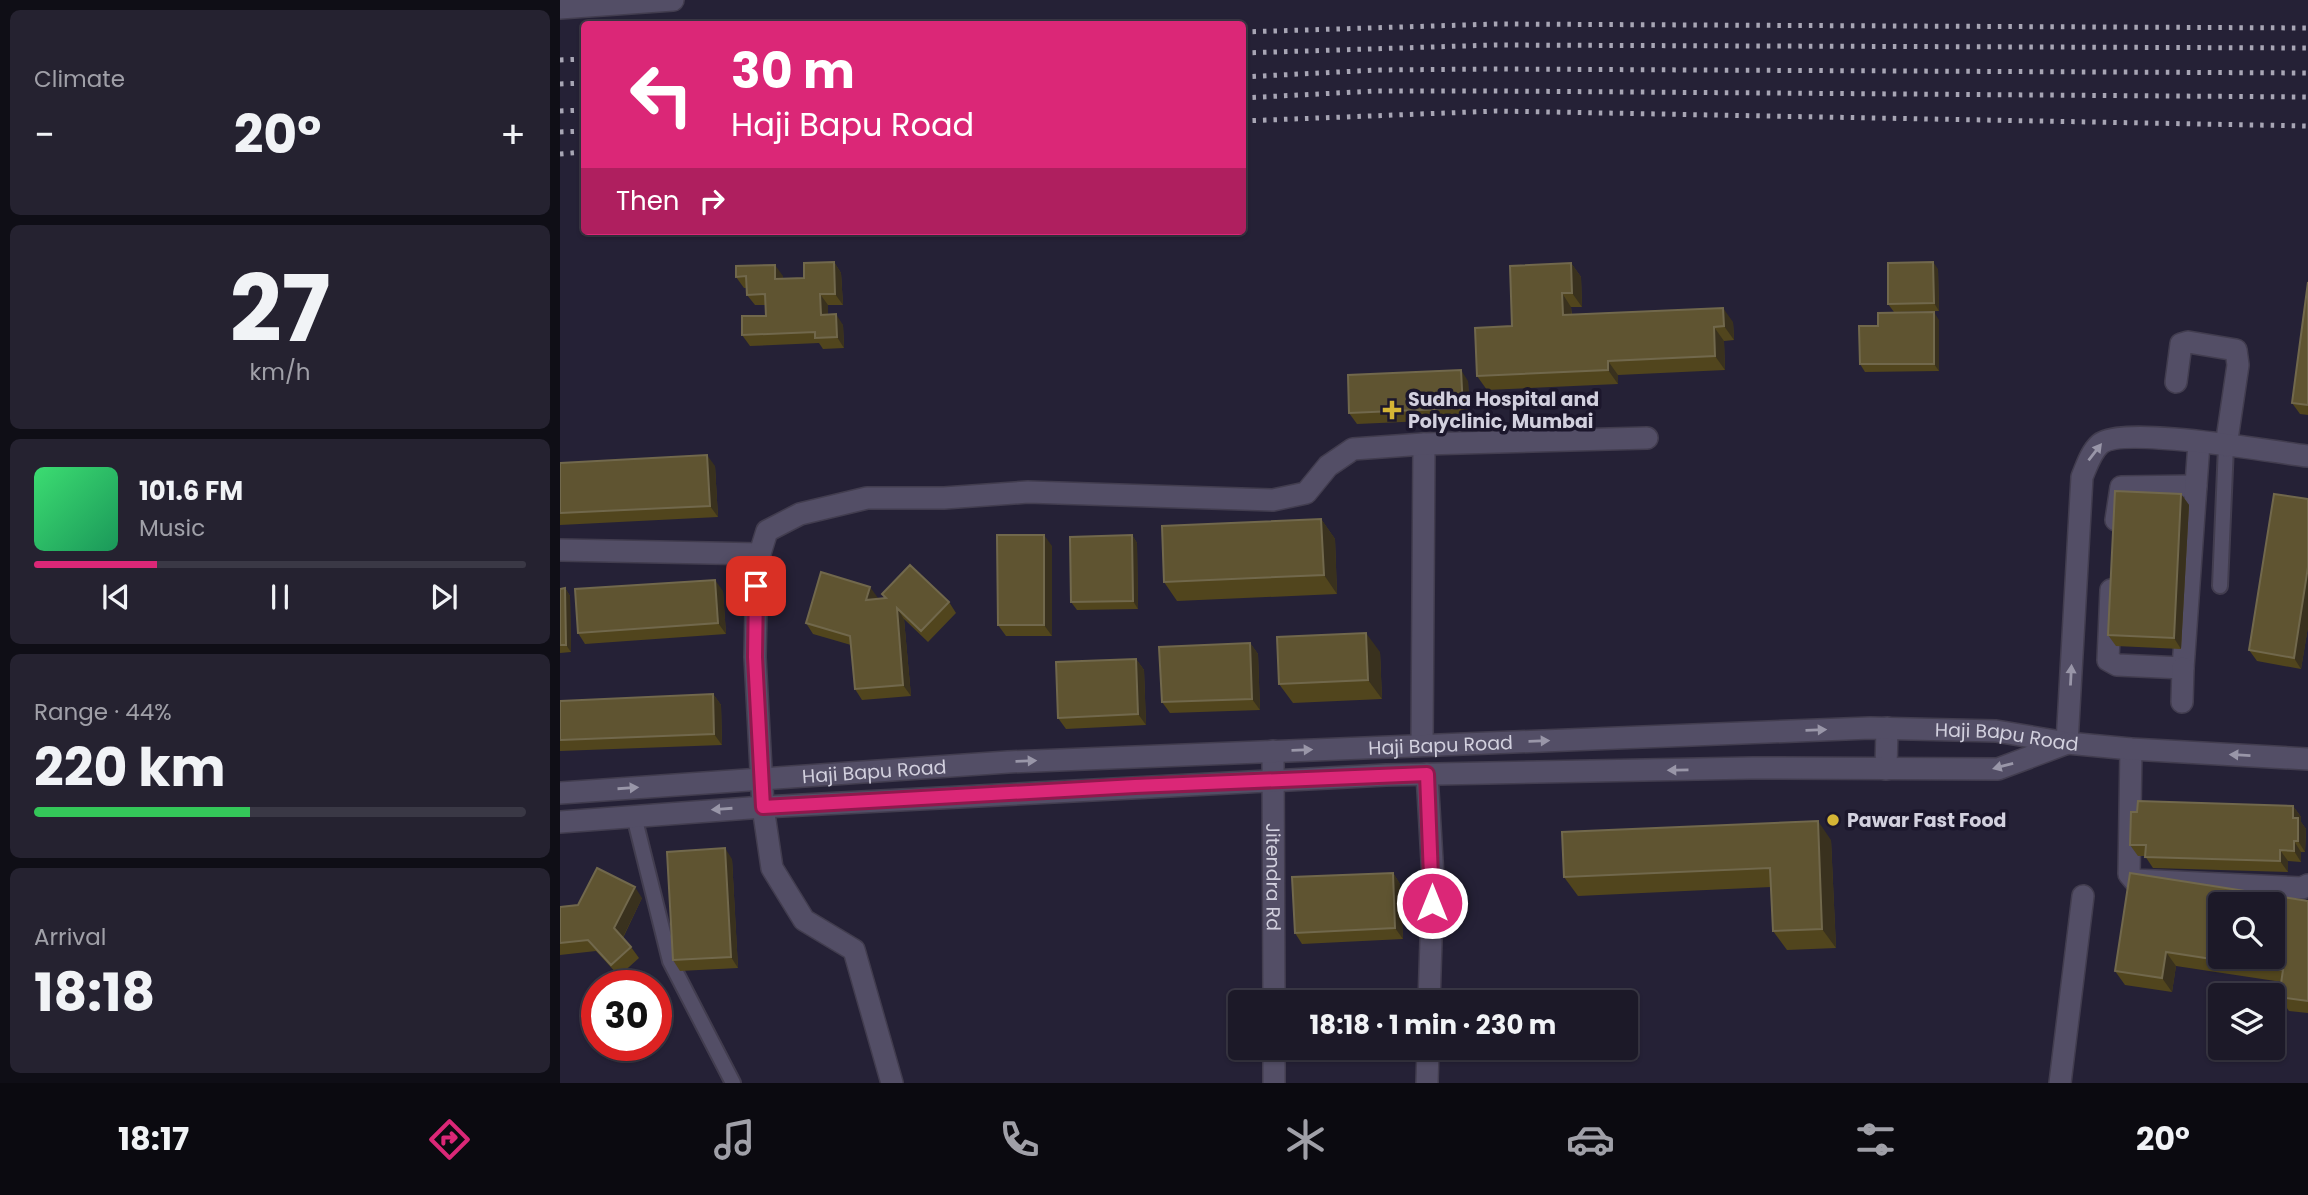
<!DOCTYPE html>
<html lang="en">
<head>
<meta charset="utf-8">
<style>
  :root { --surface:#1c1928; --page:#252230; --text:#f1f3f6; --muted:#a0a0a8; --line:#3a3845; --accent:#db2777 }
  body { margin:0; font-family:Poppins,sans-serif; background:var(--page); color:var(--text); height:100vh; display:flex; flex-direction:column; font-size:26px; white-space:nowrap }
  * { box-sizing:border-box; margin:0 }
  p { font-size:23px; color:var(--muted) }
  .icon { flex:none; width:38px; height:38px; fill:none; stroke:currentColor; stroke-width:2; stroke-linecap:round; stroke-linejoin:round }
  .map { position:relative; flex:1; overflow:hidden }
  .drawer { display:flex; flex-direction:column; gap:10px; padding:10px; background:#0f0e16; width:560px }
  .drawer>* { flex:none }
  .guide { position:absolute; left:21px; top:21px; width:665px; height:214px; border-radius:7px; box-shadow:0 2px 5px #0004,0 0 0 2px var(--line); background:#db2777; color:#fff; overflow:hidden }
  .buttons { position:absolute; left:1648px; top:892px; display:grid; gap:14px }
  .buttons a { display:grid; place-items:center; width:77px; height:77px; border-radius:7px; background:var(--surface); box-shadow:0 2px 5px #0004,0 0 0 2px var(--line); font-size:35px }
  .speed { position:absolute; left:21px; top:970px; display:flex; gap:14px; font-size:35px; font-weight:700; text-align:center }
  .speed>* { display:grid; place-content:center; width:91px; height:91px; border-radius:50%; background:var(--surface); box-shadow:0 2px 5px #0004,0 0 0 2px var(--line); line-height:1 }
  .speed .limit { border:10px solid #d22; background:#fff; color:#111 }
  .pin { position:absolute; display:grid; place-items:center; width:60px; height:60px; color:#fff; margin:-30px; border-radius:14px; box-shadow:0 4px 10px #0006 }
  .me { position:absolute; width:77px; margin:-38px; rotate:0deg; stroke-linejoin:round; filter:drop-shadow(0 0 5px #0008) }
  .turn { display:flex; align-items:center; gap:24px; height:147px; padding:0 35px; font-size:32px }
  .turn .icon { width:91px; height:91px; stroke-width:2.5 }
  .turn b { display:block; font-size:49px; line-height:60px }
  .then { display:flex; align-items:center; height:66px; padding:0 35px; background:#0003; gap:14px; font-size:26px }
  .big { font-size:52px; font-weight:700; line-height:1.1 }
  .drawer .widget { flex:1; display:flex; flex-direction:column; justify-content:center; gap:10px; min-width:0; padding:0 24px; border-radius:10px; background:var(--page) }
  .drawer .dial { align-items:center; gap:0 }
  .dial b { font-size:91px; line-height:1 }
  .song { display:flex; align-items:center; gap:21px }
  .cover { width:84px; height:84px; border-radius:10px; background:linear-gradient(135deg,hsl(140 70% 55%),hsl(150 70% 35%)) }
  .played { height:7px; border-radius:4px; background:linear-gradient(90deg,var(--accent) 25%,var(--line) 25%) }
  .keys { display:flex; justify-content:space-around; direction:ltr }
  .heat { display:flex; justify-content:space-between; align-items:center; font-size:38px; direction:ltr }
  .charge { height:10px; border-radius:5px; background:linear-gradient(90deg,#34c759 44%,var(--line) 0) }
  .trip { position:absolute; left:668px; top:990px; width:410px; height:70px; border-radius:7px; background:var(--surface); box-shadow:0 2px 5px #0004,0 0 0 2px var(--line); font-weight:700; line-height:70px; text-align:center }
  .tabs { display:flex; height:112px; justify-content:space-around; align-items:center; background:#0b0a10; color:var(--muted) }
  .tabs .icon { width:49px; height:49px }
  .tabs .selected { color:var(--accent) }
  .tabs b { font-size:32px; color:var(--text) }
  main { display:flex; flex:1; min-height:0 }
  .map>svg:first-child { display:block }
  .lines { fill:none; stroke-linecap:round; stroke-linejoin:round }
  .service-casing { stroke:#423d4f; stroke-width:18 }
  .minor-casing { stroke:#423d4f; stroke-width:24 }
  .tertiary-casing { stroke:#423d4f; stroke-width:24 }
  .service { stroke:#534e66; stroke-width:14 }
  .minor { stroke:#534e66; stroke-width:21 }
  .tertiary { stroke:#534e66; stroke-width:21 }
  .rail { stroke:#a8a6b5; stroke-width:5; stroke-dasharray:3.5 7; stroke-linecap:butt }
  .wall { fill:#51451d }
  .shaded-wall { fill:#39311e }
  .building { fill:#5f5431; stroke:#71684c; stroke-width:2; fill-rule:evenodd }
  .oneway { fill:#9996a8 }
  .route-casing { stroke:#8e194d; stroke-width:18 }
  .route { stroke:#db2777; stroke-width:12 }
  .poi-dot { fill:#d5b535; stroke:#1c172c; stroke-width:2.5 }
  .labels { text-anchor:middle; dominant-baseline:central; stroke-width:7; stroke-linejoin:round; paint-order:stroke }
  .poi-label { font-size:19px; font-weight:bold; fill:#d2d0de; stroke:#1c172c; text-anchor:start }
  .street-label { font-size:19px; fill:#d2d0de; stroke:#1c172c }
</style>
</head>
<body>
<main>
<section class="drawer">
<div class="widget"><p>Climate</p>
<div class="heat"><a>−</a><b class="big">20°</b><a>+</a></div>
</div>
<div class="widget dial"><b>27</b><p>km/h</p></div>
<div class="widget">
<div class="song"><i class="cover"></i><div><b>101.6 FM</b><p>Music</p></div></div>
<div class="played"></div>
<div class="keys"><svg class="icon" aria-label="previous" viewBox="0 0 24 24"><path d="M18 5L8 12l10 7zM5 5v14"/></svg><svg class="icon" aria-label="pause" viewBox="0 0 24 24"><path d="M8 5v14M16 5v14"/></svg><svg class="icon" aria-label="next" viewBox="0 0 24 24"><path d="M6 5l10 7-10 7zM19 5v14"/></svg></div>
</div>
<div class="widget"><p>Range · 44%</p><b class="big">220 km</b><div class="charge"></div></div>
<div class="widget"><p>Arrival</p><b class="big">18:18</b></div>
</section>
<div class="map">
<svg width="1748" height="1083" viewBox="0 0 1748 1083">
  <rect width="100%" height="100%" fill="#252136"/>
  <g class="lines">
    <g class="service-casing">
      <path id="service" d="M 1660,586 L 1666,446
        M 74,816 L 110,961 L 173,1083"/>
    </g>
    <g class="minor-casing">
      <g id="minor">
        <path d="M 0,8 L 113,0"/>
        <path d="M 1616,382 L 1621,344 L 1628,342 L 1676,350 L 1678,365 L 1666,446"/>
        <path d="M 1556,520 L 1561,487 L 1636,486"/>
        <path d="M 0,550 L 200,554"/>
        <path d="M 1551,590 L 1548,660 L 1557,665 L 1623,668 L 1639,443"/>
        <path d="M 1622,702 L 1623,668"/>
        <path d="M 862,745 L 864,444"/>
        <path d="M 1571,749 L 1569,874 L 1574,880 L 1742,888 L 1748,885"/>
        <path id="s1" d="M 713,751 L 714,1003"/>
        <path d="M 867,774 L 873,878 L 869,1003"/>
        <path d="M 714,1048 L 714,1083"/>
        <path d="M 332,1083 L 294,950 L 244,920 L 212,868 L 203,807 L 195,657 L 197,563 L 207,531 L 240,514 L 307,498 L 384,498 L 468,492 L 713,500 L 746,493 L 768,466 L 793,449 L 864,444 L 1087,438"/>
        <path d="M 867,1083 L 868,1048"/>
        <path d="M 1500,1083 L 1523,896"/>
      </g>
    </g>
    <g class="tertiary-casing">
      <g id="tertiary">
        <path d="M 1507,743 L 1522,477 C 1527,465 1531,452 1540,444 C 1563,425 1712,452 1748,456"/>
        <path d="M 1326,769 L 1327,728"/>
        <path id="s2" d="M 0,793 L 448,762 L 1310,728 L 1436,731 L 1507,743 L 1571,749 L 1748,759"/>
        <path d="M 0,822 L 203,807 L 826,775 L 1192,768 L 1438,769 L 1505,744"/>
      </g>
    </g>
    <use href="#service" class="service"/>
    <use href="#minor" class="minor"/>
    <use href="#tertiary" class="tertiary"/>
    <path class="rail" d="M 682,32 L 936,24 L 1748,28
      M 682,53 L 934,45 L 1748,48
      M 0,60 L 24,59
      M 682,77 L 817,70 L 935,69 L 1748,73
      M 0,84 L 24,83
      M 682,98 L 815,91 L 936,91 L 1748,97
      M 0,111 L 24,110
      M 682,121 L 937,111 L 1748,126
      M 0,132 L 24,131
      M 0,154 L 24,152"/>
  </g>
  <path class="wall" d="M 274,262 L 281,273 L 283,305 L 268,305 L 268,314 L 283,325 L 284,348 L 263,349 L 259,343 L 190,346 L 182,335 L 206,316 L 206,305 L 195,305 L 187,295 L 187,288 L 184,288 L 176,277 L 223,276 L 223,279 L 244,278 Z
    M 1011,263 L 1021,277 L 1022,307 L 1011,307 L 1012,315 L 1173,322 L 1174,340 L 1164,341 L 1165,370 L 1058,375 L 1058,384 L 927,390 L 917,376 Z
    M 1378,269 L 1379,311 L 1334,312 L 1328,304 Z
    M 1748,282 L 1748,415 L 1740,414 L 1732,403 Z
    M 1379,320 L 1379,371 L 1305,372 L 1300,364 L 1318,326 Z
    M 908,381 L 910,419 L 797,424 L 789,413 Z
    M 0,463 L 155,466 L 158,517 L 0,525 Z
    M 1621,494 L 1629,505 L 1621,649 L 1556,646 L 1548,635 Z
    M 1748,499 L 1748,627 L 1741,669 L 1697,661 L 1689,650 Z
    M 761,519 L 775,539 L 777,594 L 617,601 L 604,582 Z
    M 572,535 L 577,543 L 578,609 L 517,610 L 511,602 Z
    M 492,546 L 492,636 L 446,636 L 438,625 Z
    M 5,588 L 10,596 L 11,652 L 0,653 L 0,589 Z
    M 163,591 L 166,634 L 25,644 L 18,633 Z
    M 322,594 L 389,602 L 396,613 L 368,642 L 344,619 L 351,696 L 302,700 L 295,689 L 291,645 L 253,634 L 246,623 L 318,598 L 318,599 L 326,598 Z
    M 690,643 L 698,654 L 700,710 L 610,713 L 602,702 Z
    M 820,652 L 822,699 L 733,703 L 719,684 Z
    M 576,659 L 584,670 L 586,725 L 506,729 L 498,718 Z
    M 153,694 L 161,705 L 162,745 L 0,751 L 0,701 Z
    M 1733,806 L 1741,817 L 1741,822 L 1746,829 L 1745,852 L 1741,852 L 1741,862 L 1728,861 L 1728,872 L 1593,868 L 1585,856 L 1578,856 L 1570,845 Z
    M 1271,840 L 1276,948 L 1227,950 L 1213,931 L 1211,887 L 1018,896 L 1004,877 Z
    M 172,859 L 178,968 L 120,971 L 113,960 Z
    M 833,873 L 840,884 L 843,939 L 742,944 L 735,933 Z
    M 82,898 L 63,938 L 71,947 L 79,958 L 59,976 L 36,951 L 0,955 L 0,907 Z
    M 1748,901 L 1748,1013 L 1729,1011 L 1719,997 L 1722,982 L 1616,966 L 1612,992 L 1565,985 L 1555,971 Z"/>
  <path class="shaded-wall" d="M 274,262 L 281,273 L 283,305 L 275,294 Z
    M 1373,262 L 1378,269 L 1379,311 L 1374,303 Z
    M 1011,263 L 1021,277 L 1022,307 L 1012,293 Z
    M 215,265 L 223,276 L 223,290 L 215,279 Z
    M 1002,293 L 1011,307 L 1012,329 L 1003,315 Z
    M 260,294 L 268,305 L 268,326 L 261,315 Z
    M 1163,308 L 1173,322 L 1174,340 L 1164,326 Z
    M 1374,312 L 1379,320 L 1379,371 L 1374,364 Z
    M 276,314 L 283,325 L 284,348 L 277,337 Z
    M 1154,327 L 1164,341 L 1165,370 L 1155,356 Z
    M 1048,361 L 1058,375 L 1058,384 L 1048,370 Z
    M 901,370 L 908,381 L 910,419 L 903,408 Z
    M 147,455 L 155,466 L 158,517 L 150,506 Z
    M 1621,494 L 1629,505 L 1621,649 L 1614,638 Z
    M 761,519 L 775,539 L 777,594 L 764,575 Z
    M 484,535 L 492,546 L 492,636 L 484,625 Z
    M 572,535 L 577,543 L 578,609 L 573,601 Z
    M 1748,567 L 1748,627 L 1741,669 L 1734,658 Z
    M 155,580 L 163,591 L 166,634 L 158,623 Z
    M 310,587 L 318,598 L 314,611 L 306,600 Z
    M 5,588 L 10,596 L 11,652 L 6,645 Z
    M 337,608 L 344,619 L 351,696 L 343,685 Z
    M 806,633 L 820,652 L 822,699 L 808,680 Z
    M 690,643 L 698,654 L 700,710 L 692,699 Z
    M 576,659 L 584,670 L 586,725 L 578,714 Z
    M 153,694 L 161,705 L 162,745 L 154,734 Z
    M 1733,806 L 1741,817 L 1741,822 L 1746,829 L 1745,852 L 1738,841 L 1733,818 Z
    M 1258,821 L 1271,840 L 1276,948 L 1262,929 Z
    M 1734,841 L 1741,852 L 1741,862 L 1734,851 Z
    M 165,848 L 172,859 L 178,968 L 171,957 Z
    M 1720,850 L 1728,861 L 1728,872 L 1720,861 Z
    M 833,873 L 840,884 L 843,939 L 835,928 Z
    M 75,887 L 82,898 L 62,939 L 54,928 Z
    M 1606,952 L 1616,966 L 1612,992 L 1602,978 Z"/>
  <path class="building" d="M 274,262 L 275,294 L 260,294 L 261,315 L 276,314 L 277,337 L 255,338 L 255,332 L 182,335 L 182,316 L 206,316 L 205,294 L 187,295 L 186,276 L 176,277 L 176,266 L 215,265 L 215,279 L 244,278 L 244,263 Z
    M 1373,262 L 1374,303 L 1328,304 L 1328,263 Z
    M 1011,263 L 1012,293 L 1002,293 L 1003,315 L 1163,308 L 1164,326 L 1154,327 L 1155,356 L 1048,361 L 1048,370 L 917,376 L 915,328 L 952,326 L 950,266 Z
    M 1748,282 L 1748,405 L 1732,403 Z
    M 1374,312 L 1374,364 L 1300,364 L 1299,326 L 1318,326 L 1318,313 Z
    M 901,370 L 903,408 L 789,413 L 788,375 Z
    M 147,455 L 150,506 L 0,513 L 0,463 Z
    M 1555,491 L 1621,494 L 1614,638 L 1548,635 Z
    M 1714,494 L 1748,499 L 1748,567 L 1734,658 L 1689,650 Z
    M 761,519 L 764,575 L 604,582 L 602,526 Z
    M 437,535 L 484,535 L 484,625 L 438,625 Z
    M 572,535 L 573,601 L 511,602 L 510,537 Z
    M 350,565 L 389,602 L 361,631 L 337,608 L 343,685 L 295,689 L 290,636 L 246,623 L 261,572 L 310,587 L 306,600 L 326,598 L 322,594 Z
    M 155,580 L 158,623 L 18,633 L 15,589 Z
    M 5,588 L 6,645 L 0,645 L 0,589 Z
    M 806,633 L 808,680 L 719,684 L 717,637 Z
    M 690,643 L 692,699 L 602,702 L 599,647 Z
    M 576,659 L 578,714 L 498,718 L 496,662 Z
    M 153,694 L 154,734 L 0,740 L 0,701 Z
    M 1578,801 L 1733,806 L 1733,818 L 1738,818 L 1738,841 L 1734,841 L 1734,851 L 1720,850 L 1720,861 L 1585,857 L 1586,845 L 1570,845 L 1571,812 L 1577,812 Z
    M 1258,821 L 1262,929 L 1213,931 L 1210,868 L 1004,877 L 1002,832 Z
    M 165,848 L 171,957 L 113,960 L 107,852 Z
    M 37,868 L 75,887 L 54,928 L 71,947 L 51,965 L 28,940 L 0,943 L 0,907 L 18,905 Z
    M 833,873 L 835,928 L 735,933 L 732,877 Z
    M 1570,873 L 1748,901 L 1748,1001 L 1719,997 L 1723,970 L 1606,952 L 1602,978 L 1555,971 ZM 1661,905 L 1713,905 L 1713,957 L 1661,957 Z"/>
  <defs><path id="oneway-solid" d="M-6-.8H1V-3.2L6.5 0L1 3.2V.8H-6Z" transform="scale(1.75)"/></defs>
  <g class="oneway">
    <use href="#oneway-solid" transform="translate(1535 452) rotate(-52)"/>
    <use href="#oneway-solid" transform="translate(1511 675) rotate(-87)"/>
    <use href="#oneway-solid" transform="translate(1256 730) rotate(-2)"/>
    <use href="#oneway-solid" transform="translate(979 741) rotate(-2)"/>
    <use href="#oneway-solid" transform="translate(742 750) rotate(-2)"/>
    <use href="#oneway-solid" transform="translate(1680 755) rotate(-177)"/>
    <use href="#oneway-solid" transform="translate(466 761) rotate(-2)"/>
    <use href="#oneway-solid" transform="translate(1443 766) rotate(165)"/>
    <use href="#oneway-solid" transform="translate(1118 770) rotate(179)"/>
    <use href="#oneway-solid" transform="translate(68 788) rotate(-4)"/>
    <use href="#oneway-solid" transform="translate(162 809) rotate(176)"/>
  </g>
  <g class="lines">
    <g class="route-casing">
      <path id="route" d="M 196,586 L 195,657 L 203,807 L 575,786 L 867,774 L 872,903"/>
    </g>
    <use href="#route" class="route"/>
  </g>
  <g class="poi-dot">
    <path d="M828.5 399.5h7v7h7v7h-7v7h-7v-7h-7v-7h7z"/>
    <circle cx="1273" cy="820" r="7"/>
  </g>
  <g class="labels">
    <g class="poi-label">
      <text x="848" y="399">Sudha Hospital and<tspan x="848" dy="22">Polyclinic, Mumbai</tspan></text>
      <text x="1287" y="820">Pawar Fast Food</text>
    </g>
    <g class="street-label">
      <text stroke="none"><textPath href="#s2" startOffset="1449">Haji Bapu Road</textPath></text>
      <text stroke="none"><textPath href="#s2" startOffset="882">Haji Bapu Road</textPath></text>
      <text stroke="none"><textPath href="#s2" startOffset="315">Haji Bapu Road</textPath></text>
      <text stroke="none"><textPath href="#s1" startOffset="126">Jitendra Rd</textPath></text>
    </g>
  </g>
</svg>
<div class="buttons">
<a><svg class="icon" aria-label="search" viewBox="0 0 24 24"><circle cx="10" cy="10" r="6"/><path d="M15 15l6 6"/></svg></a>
<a><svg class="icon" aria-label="layers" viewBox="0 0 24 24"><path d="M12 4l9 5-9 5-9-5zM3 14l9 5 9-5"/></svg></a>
</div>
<div class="speed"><div class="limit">30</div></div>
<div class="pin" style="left:196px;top:586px;background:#d93025"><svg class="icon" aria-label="arrive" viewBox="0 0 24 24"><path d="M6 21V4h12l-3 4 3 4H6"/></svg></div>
<svg class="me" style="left:872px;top:903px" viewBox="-20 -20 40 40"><circle r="17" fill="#db2777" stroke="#fff" stroke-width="3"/><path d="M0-11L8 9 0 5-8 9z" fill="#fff"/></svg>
<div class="trip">18:18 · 1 min · 230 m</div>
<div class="guide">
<div class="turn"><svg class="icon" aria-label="left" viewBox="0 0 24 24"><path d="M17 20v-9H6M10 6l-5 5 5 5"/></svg><div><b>30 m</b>Haji Bapu Road</div></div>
<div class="then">Then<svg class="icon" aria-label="right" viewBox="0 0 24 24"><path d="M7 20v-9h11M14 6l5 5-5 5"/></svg></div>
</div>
</div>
</main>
<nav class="tabs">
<b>18:17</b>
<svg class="icon selected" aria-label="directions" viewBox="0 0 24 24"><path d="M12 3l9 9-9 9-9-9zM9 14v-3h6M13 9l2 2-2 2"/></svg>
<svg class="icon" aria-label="music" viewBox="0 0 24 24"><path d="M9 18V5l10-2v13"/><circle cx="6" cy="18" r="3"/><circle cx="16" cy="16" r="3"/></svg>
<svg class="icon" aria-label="phone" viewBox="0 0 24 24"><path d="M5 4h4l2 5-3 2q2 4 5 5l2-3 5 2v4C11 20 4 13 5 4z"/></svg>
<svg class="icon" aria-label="climate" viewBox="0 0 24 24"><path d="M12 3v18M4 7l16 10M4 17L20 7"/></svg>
<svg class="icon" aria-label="car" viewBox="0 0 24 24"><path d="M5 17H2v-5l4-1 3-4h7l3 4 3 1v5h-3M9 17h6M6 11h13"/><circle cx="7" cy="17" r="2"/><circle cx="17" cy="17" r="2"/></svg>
<svg class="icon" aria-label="filters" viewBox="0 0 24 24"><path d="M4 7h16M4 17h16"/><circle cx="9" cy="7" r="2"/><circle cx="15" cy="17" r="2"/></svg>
<b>20°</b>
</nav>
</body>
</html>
